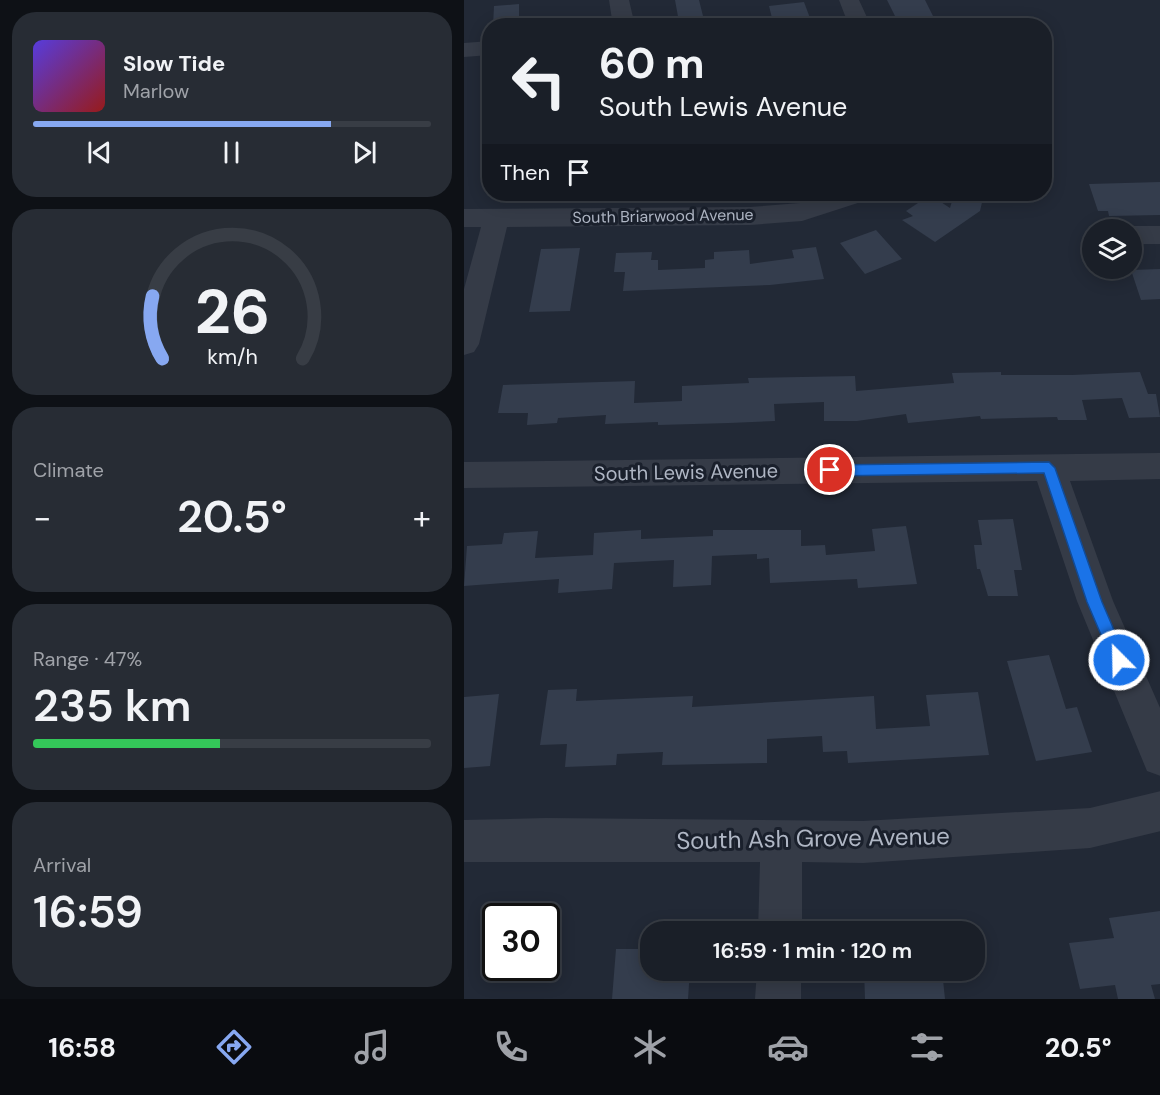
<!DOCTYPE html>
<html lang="en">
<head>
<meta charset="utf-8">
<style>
  :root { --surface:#1a1f28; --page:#272c34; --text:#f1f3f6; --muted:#9fa2a8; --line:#383d45; --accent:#87a8f1 }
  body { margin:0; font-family:"DM Sans",sans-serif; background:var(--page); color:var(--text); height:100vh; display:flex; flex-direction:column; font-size:22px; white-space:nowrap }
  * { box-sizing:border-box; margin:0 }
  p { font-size:20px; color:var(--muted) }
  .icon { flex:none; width:33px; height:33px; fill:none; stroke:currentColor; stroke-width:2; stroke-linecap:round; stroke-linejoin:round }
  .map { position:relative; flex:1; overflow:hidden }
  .sheet { display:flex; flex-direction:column; gap:12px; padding:12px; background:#0e1116; width:464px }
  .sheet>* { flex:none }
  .banner { position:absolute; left:18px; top:18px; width:570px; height:183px; border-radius:24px; box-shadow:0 3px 15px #0003,0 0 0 2px var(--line); background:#1a1f28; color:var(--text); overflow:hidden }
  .tools { position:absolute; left:618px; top:219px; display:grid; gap:12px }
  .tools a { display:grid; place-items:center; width:60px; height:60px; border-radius:50%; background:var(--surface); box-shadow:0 3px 15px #0003,0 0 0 2px var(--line); font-size:30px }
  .speed { position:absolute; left:18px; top:903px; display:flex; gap:12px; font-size:30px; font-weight:700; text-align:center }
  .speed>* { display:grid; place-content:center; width:78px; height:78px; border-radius:50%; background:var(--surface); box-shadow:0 3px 15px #0003,0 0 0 2px var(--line); line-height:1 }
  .speed .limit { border:3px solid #111; border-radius:9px; background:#fff; color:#111 }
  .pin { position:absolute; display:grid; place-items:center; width:51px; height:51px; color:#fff; margin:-26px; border:3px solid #fff; border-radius:50%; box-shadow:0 2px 6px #0007 }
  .me { position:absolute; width:66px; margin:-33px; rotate:337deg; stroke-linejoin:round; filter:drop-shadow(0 0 4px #0008) }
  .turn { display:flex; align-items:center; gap:21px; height:126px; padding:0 18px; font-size:27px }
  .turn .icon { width:78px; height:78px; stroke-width:2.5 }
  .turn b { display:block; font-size:42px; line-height:51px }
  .then { display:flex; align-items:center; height:57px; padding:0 18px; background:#0003; gap:12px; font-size:22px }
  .big { font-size:45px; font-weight:600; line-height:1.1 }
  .sheet .widget { flex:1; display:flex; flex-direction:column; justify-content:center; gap:9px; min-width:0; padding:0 21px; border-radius:24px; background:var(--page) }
  .sheet .dial { align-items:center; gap:0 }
  .dial svg { height:156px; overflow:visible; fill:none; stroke:var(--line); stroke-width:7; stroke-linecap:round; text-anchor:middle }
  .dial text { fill:var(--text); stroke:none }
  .song { display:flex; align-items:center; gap:18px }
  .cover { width:72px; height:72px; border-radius:9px; background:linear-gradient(135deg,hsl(250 70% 55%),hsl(0 70% 35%)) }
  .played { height:6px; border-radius:3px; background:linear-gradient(90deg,var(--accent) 75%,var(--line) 75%) }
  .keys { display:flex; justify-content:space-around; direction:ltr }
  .heat { display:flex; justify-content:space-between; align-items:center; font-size:33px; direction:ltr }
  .charge { height:9px; border-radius:4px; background:linear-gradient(90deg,#34c759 47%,var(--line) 0) }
  .trip { position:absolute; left:176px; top:921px; width:345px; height:60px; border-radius:24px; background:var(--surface); box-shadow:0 3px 15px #0003,0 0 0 2px var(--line); font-weight:600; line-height:60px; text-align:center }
  .tabs { display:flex; height:96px; justify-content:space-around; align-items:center; background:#0a0c10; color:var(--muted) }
  .tabs .icon { width:42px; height:42px }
  .tabs .current { color:var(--accent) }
  .tabs b { font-size:27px; color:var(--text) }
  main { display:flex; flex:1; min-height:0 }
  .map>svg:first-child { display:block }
  .building { fill:#343d4d }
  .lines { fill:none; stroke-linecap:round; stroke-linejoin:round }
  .minor { fill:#353b47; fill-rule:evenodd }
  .route { fill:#1a73e8; stroke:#114b97; stroke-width:1.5 }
  .labels { text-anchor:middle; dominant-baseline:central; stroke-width:6; stroke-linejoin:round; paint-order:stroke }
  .far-street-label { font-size:16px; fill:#afb6c4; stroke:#1a202c }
  .street-label { font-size:20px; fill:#afb6c4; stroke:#1a202c }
  .near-street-label { font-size:24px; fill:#afb6c4; stroke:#1a202c }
</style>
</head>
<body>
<main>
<section class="sheet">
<div class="widget">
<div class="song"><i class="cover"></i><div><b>Slow Tide</b><p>Marlow</p></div></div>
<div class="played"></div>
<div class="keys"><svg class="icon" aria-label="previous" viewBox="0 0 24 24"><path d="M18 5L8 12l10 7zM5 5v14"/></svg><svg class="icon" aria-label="pause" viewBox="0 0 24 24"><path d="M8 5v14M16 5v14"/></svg><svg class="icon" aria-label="next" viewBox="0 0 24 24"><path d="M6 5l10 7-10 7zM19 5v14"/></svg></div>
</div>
<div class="widget dial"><svg viewBox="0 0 100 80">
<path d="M14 69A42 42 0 1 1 86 69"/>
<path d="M14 69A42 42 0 0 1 9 37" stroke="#87a8f1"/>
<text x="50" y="56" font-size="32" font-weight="700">26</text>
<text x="50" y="72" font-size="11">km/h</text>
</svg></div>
<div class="widget"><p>Climate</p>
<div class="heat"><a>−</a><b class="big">20.5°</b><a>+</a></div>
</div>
<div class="widget"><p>Range · 47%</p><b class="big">235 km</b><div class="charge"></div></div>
<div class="widget"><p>Arrival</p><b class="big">16:59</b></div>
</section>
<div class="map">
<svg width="697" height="999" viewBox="0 0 697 999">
  <rect width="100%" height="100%" fill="#222936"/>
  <path class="building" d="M 211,0 L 235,0 L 240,20 L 215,22 Z
    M 423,0 L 461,0 L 474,26 L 436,26 Z
    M 340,2 L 349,26 L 310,26 L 305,6 Z
    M 55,4 L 55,23 L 29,26 L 30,6 Z
    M 696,182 L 696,215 L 645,216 L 644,211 L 634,211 L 625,184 Z
    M 490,194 L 520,194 L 516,211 L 471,242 L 438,220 L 449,216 L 442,211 L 466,195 L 486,208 Z
    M 412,230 L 438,259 L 401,274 L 376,243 Z
    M 352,247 L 360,279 L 306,285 L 159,291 L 161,272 L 150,272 L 152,253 L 188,252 L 187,260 L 194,260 L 194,270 L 241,268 L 241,260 L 250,259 L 250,252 L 285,250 L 286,264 L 330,258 L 328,250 Z
    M 116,248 L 106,311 L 65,312 L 77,249 Z
    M 696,269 L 696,299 L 677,300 L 667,270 Z
    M 537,372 L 537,375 L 608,375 L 676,372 L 684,394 L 692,394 L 696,417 L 665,418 L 658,398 L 618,400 L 623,420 L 594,420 L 593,417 L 517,419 L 516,416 L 444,423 L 442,414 L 393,421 L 360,421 L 360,402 L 310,404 L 311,421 L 265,423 L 194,425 L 194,422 L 141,424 L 142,415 L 94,418 L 93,423 L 63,425 L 64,413 L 34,413 L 39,385 L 171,381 L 170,403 L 218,401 L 218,386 L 285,383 L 284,378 L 391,376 L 392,391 L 490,383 L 488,373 Z
    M 549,519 L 558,570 L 550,570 L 554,596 L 524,596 L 516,569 L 513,569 L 510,545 L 518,545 L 514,520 Z
    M 442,526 L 453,584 L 394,588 L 393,579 L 306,583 L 305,558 L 293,559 L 293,554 L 248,556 L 247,585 L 209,587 L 210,560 L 150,563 L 148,589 L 94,593 L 95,579 L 0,586 L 3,546 L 38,544 L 40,533 L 74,531 L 71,558 L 129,555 L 130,533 L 177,530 L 177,539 L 249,536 L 249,530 L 337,530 L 337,546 L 361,545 L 362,555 L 411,551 L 408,529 Z
    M 585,655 L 602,709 L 613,707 L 628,752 L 572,761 L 543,661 Z
    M 113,689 L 112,701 L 229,696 L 228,707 L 410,696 L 412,729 L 466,726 L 462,695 L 514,692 L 525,755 L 384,763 L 383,751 L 359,752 L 358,736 L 303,739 L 303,763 L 198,765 L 199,752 L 153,754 L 152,765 L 101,767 L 103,744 L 76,745 L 84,690 Z
    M 35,694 L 26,766 L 0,768 L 0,697 Z
    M 696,911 L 696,984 L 687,985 L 691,999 L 654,999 L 651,985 L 616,989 L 605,943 L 650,938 L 645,918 Z
    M 152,949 L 186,949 L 186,970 L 226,970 L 224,999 L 148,999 Z
    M 400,970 L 478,970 L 481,999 L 401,999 Z"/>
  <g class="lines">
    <path class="minor" d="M 145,0 L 165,0 L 171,26 L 149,26 Z
      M 375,0 L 395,0 L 407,26 L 385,26 Z
      M 26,41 L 26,55 L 0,57 L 0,43 Z
      M 368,194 L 407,194 L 403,200 L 338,221 L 286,225 L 43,227 L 15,344 L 10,352 L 0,355 L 0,289 L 17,227 L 0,227 L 0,209 L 286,207 L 336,203 Z
      M 668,226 L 697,226 L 697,244 L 668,244 L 668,230 L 658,230 Z
      M 697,453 L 697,479 L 606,481 L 649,601 L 697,710 L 697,776 L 683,771 L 613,601 L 573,481 L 0,488 L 0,462 Z
      M 697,791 L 697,831 L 626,848 L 399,863 L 338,862 L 338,932 L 294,932 L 296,862 L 0,862 L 0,820 L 82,818 L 399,821 L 626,808 Z
      M 293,970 L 337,970 L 337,999 L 291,999 Z"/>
  </g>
  <path class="route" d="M 585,462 L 591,468 L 638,602 L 663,660 L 661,665 L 655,667 L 650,665 L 623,602 L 580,473 L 366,476 L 359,470 L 366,465 Z"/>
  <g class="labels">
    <g class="far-street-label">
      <text transform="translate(199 216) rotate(-1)">South Briarwood Avenue</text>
    </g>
    <g class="street-label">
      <text transform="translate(222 472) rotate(-1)">South Lewis Avenue</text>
    </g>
    <g class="near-street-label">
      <text transform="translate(349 838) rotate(-1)">South Ash Grove Avenue</text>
    </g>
  </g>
</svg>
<div class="tools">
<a><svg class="icon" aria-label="layers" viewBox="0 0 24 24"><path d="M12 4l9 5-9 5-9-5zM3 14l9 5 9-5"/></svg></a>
</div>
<div class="speed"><div class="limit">30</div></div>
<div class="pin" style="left:366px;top:470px;background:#d93025"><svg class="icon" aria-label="arrive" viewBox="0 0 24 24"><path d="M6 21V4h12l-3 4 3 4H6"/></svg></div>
<svg class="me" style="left:655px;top:660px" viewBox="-20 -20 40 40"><circle r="17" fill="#1a73e8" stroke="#fff" stroke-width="3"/><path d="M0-11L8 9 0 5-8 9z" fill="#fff"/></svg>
<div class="trip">16:59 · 1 min · 120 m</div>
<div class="banner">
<div class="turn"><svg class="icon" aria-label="left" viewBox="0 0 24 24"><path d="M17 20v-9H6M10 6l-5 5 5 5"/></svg><div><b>60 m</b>South Lewis Avenue</div></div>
<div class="then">Then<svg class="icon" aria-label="arrive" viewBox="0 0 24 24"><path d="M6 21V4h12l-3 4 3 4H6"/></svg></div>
</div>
</div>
</main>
<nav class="tabs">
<b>16:58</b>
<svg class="icon current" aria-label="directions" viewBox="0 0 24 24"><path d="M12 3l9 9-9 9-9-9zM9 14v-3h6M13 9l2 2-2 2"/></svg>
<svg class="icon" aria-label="music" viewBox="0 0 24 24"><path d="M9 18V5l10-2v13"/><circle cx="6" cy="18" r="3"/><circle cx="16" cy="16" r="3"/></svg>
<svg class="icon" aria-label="phone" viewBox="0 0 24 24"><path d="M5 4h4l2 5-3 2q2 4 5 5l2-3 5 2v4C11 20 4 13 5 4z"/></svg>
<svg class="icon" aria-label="climate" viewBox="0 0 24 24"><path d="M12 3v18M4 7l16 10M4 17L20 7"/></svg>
<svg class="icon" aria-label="car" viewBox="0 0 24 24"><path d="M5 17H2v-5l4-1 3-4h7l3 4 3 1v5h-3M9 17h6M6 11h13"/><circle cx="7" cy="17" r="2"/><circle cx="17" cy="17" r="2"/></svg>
<svg class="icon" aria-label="filters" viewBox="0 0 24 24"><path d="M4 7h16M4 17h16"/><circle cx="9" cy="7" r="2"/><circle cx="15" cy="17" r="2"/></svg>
<b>20.5°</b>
</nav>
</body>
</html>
